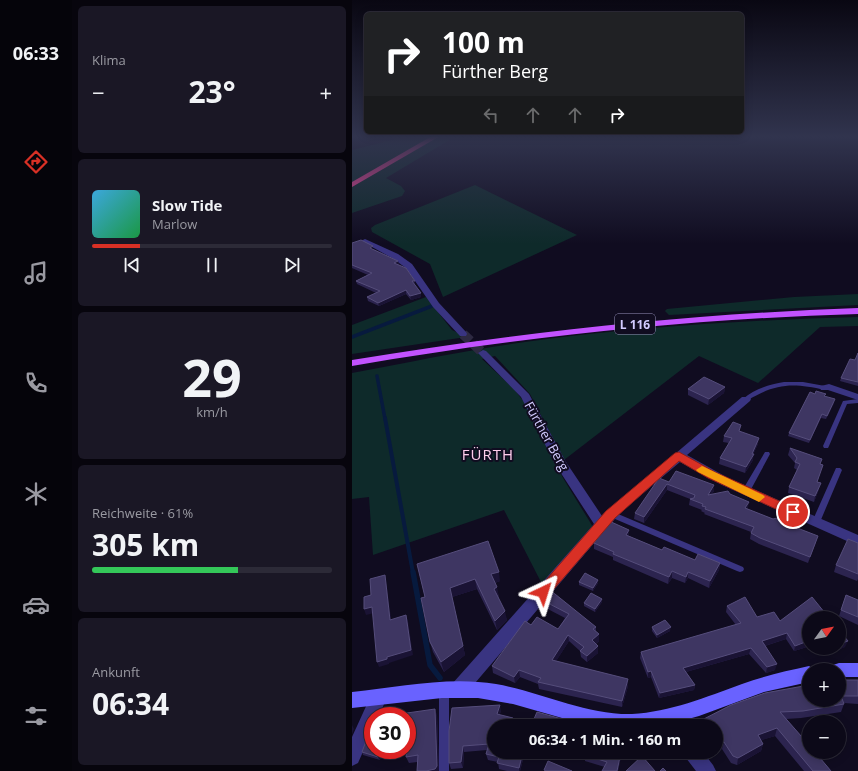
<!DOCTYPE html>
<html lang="de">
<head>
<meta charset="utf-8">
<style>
  :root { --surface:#0c0918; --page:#1a1725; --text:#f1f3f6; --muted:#9a9aa2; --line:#2c2a37; --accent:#d93025 }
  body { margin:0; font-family:"Open Sans",sans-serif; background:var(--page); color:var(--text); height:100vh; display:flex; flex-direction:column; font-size:15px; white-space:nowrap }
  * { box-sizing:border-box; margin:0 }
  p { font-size:13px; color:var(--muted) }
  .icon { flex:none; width:22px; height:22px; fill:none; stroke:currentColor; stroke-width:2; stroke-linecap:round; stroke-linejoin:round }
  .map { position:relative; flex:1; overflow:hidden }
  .panel { display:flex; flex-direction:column; gap:6px; padding:6px; background:#07050d; width:280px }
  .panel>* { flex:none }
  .banner { position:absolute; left:12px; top:12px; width:380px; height:122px; border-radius:6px; box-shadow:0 2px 10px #0003,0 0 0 1px var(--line); background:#202124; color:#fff; overflow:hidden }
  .needle { width:26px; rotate:57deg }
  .buttons { position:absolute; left:450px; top:611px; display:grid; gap:8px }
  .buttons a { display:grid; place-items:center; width:44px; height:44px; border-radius:50%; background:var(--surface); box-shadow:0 2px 10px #0003,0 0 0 1px var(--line); font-size:20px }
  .speed { position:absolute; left:12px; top:707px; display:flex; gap:8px; font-size:20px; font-weight:700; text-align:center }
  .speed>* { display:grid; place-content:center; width:52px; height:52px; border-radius:50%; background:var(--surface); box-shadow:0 2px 10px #0003,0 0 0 1px var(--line); line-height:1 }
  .speed .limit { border:6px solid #d22; background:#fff; color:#111 }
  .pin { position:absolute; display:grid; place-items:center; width:34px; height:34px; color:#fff; margin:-17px; border:2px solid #fff; border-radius:50%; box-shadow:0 1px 4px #0007 }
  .me { position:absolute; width:44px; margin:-22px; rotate:41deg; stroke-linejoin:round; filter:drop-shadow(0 0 3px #0008) }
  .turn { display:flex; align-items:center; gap:14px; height:84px; padding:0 12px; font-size:18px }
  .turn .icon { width:52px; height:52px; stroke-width:2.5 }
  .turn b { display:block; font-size:28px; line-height:34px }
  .lanes { display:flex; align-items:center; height:38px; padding:0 12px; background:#0003; justify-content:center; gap:20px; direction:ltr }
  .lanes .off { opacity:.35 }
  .big { font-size:30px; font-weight:700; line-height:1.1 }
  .panel .widget { flex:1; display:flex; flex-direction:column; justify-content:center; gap:6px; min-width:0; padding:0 14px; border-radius:6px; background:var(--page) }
  .panel .dial { align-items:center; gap:0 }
  .dial b { font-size:52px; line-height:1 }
  .song { display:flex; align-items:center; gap:12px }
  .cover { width:48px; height:48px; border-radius:6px; background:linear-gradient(135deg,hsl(200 70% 55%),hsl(140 70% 35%)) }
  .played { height:4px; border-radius:2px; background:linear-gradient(90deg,var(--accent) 20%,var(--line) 20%) }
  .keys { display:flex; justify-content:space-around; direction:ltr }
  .heat { display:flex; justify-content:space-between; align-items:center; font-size:22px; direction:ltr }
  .charge { height:6px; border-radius:3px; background:linear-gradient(90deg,#34c759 61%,var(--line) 0) }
  .trip { position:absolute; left:135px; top:719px; width:236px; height:40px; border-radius:20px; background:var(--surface); box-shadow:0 2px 10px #0003,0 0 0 1px var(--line); font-weight:700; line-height:40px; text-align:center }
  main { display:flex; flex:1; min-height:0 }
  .menu { display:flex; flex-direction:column; width:72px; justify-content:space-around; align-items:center; background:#05040a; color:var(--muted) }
  .menu .icon { width:28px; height:28px }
  .menu .selected { color:var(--accent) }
  .menu b { font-size:18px; color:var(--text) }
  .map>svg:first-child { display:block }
  .green { fill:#0e2a2a }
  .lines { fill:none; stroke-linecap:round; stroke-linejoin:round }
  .stream-far2 { stroke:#071a3e; stroke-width:3.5 }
  .stream-far1 { stroke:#071a3e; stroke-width:4 }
  .stream { stroke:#071a3e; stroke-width:5.5 }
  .street-tunnel { stroke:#2d2941; stroke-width:10; stroke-dasharray:10 4.5; stroke-linecap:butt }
  .lane { fill:#393481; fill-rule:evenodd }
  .street { fill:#393481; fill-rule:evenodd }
  .secondary { fill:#6962ff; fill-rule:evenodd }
  .primary { fill:#c252ff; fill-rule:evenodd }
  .highway { fill:#ff469b; fill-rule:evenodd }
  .wall { fill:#2c244f }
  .shaded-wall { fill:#1a1334 }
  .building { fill:#3e3662; stroke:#554d7b }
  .route { fill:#d93025; stroke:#8d1f18 }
  .slow { fill:#f59e0b }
  .labels { text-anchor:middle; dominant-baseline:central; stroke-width:4; stroke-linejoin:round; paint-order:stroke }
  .shield { fill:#100c20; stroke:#9892bc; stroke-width:1 }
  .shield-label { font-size:12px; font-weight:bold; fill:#d2cbff }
  .street-label { font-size:13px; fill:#d2cbff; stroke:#100c20 }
  .quarter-label { font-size:15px; letter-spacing:1px; fill:#ffcdec; stroke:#100c20 }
</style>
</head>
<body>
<main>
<nav class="menu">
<b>06:33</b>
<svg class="icon selected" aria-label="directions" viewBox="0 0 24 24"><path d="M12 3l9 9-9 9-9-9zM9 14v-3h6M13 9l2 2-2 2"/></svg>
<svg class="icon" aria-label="music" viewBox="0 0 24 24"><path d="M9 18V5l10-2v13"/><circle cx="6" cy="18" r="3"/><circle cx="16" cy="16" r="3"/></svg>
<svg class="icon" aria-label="phone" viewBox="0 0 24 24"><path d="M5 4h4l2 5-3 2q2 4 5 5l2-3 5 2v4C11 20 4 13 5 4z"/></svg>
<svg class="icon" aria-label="climate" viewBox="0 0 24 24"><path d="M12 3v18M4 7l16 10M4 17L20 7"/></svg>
<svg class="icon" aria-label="car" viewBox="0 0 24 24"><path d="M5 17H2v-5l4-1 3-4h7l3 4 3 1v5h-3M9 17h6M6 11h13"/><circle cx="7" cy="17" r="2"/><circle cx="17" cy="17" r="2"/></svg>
<svg class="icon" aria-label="filters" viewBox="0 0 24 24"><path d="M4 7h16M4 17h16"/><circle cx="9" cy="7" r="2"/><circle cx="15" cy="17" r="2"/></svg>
</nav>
<section class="panel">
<div class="widget"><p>Klima</p>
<div class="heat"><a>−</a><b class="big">23°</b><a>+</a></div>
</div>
<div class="widget">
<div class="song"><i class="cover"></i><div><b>Slow Tide</b><p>Marlow</p></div></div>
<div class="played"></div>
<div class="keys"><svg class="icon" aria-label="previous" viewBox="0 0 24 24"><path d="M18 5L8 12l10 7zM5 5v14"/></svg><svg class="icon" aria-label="pause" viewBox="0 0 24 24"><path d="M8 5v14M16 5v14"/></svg><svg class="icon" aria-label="next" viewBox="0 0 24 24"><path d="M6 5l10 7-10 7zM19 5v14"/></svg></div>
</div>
<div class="widget dial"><b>29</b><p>km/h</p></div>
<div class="widget"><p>Reichweite · 61%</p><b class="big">305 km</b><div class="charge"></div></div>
<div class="widget"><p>Ankunft</p><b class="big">06:34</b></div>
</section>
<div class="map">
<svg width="506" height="771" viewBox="0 0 506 771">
  <rect width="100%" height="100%" fill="#100c20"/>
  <path class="green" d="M 56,136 L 104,136 L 34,178 L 49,186 L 53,191 L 50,196 L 0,213 L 0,150 Z
    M 123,185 L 225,235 L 91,297 L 78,264 L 20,232 L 19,228 L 23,225 Z
    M 506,294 L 506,305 L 317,315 L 313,311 L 315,309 L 442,297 Z
    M 74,297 L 100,330 L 114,337 L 0,354 L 0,325 Z
    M 506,317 L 506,326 L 468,327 L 406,383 L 347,356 L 212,460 L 178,394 L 143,356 L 130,359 L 162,389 L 172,402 L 211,478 L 241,527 L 190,584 L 152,510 L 21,555 L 17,497 L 0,499 L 0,373 C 58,362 115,350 173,342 C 283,327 395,320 506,317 Z"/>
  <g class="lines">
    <path class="stream-far2" d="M 0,337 L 80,306
      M 25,376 L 33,419"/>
    <path class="stream-far1" d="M 33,418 L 61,573"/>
    <path class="stream" d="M 61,572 L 78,665 L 88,678"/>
    <path class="street-tunnel" d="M 111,334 L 131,353"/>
    <path class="lane" d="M 432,382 L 451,382 L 473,386 L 476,388 L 473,390 C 441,383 425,383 396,400 L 394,401 L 391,399 C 402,389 418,384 432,382 Z
      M 506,399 L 506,403 L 495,404 L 477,446 L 476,448 L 472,448 L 471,446 L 491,401 Z
      M 413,452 L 417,452 L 418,454 L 397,493 L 394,494 L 391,493 L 390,491 Z
      M 484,468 L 488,468 L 490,470 L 468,522 L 467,524 L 464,525 L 461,524 L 460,522 Z
      M 259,511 L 391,567 L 392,569 L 391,571 L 388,572 L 385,571 L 256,516 L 255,514 L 256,512 Z
      M 92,686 L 95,688 L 97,691 L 97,771 L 87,771 L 87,691 L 89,688 Z"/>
    <path class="street" d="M 13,239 L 46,254 L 60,264 L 87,303 L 114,332 L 115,334 L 114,336 L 108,336 L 81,307 L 54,268 L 40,258 L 11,242 L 9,241 Z
      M 131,350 L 134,351 L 177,394 L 214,462 L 250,516 L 390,397 L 398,397 L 399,399 L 398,401 L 335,455 L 378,479 L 506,535 L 506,546 L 370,485 L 328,462 L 269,512 L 254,529 L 112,696 L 106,698 L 100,696 L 98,690 L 100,684 L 242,524 L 203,464 L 169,397 L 128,355 L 126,353 Z
      M 477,384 L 506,394 L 506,400 L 476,390 L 469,390 L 468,388 L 469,386 Z
      M 27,689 L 33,691 L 35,697 L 27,716 L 21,716 L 21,729 L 6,763 L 0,766 L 0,737 L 21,691 Z
      M 331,752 L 351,752 L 361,765 L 364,771 L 344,771 L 334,758 Z"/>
    <path class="secondary" d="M 487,663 L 506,663 L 506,677 L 487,677 L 487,670 L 479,670 L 481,665 Z
      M 457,666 L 463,670 L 457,670 L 457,682 L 412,692 L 347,716 L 311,726 L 238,726 L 161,704 L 126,698 L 90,698 L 0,708 L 0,692 C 47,687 97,676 144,684 C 190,692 233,715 280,714 C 318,712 354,697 390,684 C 412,676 434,671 457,666 Z"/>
    <path class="primary" d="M 506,308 L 506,314 C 336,319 168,337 0,366 L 0,360 C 168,332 336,314 506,308 Z"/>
    <path class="highway" d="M 80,136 L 88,136 L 0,187 L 0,182 Z"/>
  </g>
  <path class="wall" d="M 0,243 L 22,250 L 46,261 L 47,265 L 63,281 L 63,284 L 62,285 L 69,297 L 59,300 L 54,294 L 27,306 L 16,301 L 15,297 L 24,293 L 5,284 L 4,281 L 16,275 L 0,268 Z
    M 506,353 L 506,386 L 488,381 L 489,378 L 503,360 Z
    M 373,387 L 372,393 L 356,405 L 336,395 L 336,389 Z
    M 473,396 L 482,403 L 474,419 L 469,418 L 457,443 L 436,436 L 437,433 Z
    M 388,431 L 406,444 L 401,454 L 401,460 L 393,473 L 367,464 L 368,458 L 377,443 L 371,442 L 372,436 Z
    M 438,448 L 470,459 L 468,464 L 471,465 L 465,482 L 467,489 L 462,502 L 436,493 L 437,487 L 445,470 L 442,468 L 443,463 L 436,455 Z
    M 317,482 L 362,485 L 362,491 L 359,495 L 378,494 L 396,508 L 395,509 L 427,521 L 464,542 L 456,563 L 407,544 L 398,539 L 399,532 L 352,514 L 353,513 L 349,511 L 350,510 L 337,505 L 338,499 L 315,490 L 292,523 L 282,519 L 283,513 Z
    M 277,536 L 310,550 L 343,560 L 368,563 L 367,570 L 357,588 L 336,578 L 333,583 L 320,578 L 316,584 L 261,560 L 261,557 L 242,549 L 242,543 Z
    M 506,543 L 506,579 L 505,581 L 482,572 L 484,565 Z
    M 65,564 L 148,581 L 143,583 L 147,597 L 146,597 L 155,620 L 145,630 L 125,589 L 100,597 L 113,655 L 92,672 L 81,652 L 78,642 L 73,597 Z
    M 246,580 L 246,583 L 241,591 L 227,585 L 227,582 Z
    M 494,595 L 506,600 L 506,625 L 487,616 Z
    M 250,599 L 250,602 L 243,612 L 232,606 L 232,603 Z
    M 190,600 L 244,627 L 244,631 L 247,641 L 244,644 L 246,646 L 246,653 L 235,662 L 229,657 L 228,651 L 217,641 L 204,661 L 276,686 L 270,707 L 187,689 L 186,684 L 168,677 L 163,683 L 141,673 L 140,666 L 179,625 L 206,629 L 213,618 L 190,606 Z
    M 375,606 L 405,617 L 428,621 L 457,618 L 457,648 L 460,648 L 457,650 L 455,647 L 442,651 L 434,639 L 413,646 L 423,670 L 414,673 L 397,654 L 334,672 L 343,685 L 342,690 L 307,698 L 299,677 L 296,678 L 288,658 L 289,652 L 384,625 L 374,612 Z
    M 300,627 L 318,631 L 305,638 L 300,631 Z
    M 493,647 L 478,653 L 474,648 L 487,648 Z
    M 487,680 L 506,680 L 506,704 L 492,703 L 492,704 L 489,712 L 449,718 L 434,719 L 479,771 L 452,771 L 423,736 L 409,740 L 411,744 L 409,751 L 385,765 L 379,763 L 370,749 L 364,752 L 364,726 L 346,726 L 346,722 Z
    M 149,711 L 147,715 L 161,718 L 162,723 L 173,752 L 168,771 L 155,771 L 147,769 L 146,762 L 136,760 L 134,754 L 135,750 L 112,752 L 111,768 L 99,769 L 97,763 L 97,731 Z
    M 85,715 L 87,771 L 65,771 L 65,762 L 57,763 L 54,757 L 56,743 L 55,743 L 55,716 Z
    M 21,750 L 30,750 L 28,760 L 11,755 L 10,752 Z
    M 202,752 L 213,752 L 212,755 Z
    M 223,752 L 270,752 L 266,771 L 233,761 L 233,754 Z"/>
  <path class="shaded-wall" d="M 46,261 L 47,265 L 43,267 L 42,263 Z
    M 60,281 L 63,281 L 63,284 L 60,285 Z
    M 54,290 L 54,294 L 27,306 L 26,303 Z
    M 69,293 L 69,297 L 59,300 L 58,296 Z
    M 373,387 L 372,393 L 356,405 L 357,399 Z
    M 483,399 L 482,403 L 474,419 L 475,416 Z
    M 470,414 L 469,418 L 457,443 L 458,440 Z
    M 407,438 L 406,444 L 400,457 L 402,454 L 401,460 L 393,473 L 394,467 Z
    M 469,483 L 467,489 L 462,502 L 463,496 Z
    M 315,484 L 315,490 L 292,523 L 292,517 Z
    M 362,485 L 362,491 L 355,501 L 356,495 Z
    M 397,502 L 396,508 L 392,514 L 393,508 Z
    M 277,530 L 277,536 L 274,535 Z
    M 466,536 L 464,542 L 456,563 L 458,557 Z
    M 368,563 L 367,570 L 357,588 L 358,581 Z
    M 320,571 L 320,578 L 316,584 L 317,577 Z
    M 147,572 L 148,581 L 140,584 L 139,574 Z
    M 336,572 L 336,578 L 333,583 L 334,577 Z
    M 33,575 L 34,580 L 40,626 L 38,620 Z
    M 123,579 L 125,589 L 100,597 L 113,655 L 92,672 L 89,662 L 98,588 Z
    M 246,580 L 246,583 L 241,591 L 241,588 Z
    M 145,587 L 147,597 L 143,598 L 142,589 Z
    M 250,599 L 250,602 L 243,612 L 243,609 Z
    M 20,607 L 22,613 L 14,615 L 12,609 Z
    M 153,611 L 155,620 L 145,630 L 143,621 Z
    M 54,615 L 56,621 L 61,655 L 37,663 L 37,664 L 27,667 L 25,662 L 35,657 Z
    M 319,627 L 318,631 L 305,638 L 305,635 Z
    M 435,633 L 434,639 L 409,647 L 410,641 Z
    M 247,634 L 247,641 L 240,647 L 240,640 Z
    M 216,635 L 217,641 L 201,666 L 200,660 Z
    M 456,641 L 455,647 L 442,651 L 443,646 Z
    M 496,641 L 493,647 L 478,653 L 479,648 L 487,648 L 487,644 Z
    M 246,646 L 246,653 L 235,662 L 235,656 Z
    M 399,648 L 397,654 L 330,673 L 331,668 Z
    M 425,664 L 423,670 L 414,673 L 415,667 Z
    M 167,670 L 168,677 L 163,683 L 162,677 Z
    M 299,671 L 299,677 L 296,678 L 296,672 Z
    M 276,679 L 276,686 L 270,707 L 270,701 Z
    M 343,685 L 342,690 L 307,698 L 308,693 Z
    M 148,705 L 149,711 L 146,720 L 145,714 Z
    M 83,709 L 85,715 L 87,771 L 74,771 Z
    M 0,725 L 2,729 L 0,734 Z
    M 425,728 L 423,736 L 403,742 L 406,735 Z
    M 372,742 L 370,749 L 364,752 L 364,746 Z
    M 411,744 L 409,751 L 385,765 L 386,758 Z
    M 111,746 L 112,752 L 111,768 L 109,762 Z
    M 28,750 L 30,750 L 28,760 L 26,757 Z
    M 171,752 L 173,752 L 168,771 L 167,771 L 167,768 Z
    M 269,752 L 270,752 L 266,771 L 265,771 Z"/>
  <path class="building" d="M 9,240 L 21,246 L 18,248 L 46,261 L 42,263 L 54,268 L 63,281 L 60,281 L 69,293 L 58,296 L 54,290 L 26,303 L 15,297 L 28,291 L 4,281 L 20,273 L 0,265 L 0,243 Z
    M 506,353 L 506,382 L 489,378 L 498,359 L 503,360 Z
    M 352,377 L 373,387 L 357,399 L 336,389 Z
    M 464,391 L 474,394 L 472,396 L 483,399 L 475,416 L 470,414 L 458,440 L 437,433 L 458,392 L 463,394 Z
    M 381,422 L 389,425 L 387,431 L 407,438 L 400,454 L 402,454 L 394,467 L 368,458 L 380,438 L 372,436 Z
    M 438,448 L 470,459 L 468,464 L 471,465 L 465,482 L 469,483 L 463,496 L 437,487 L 448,464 L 443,462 L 445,458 Z
    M 324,471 L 362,485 L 356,495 L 376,491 L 378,494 L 397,502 L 393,508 L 421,519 L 425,518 L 427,521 L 466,536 L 458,557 L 408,538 L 399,533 L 402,527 L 353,509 L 354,507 L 350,506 L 351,504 L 338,499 L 342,498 L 343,495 L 315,484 L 292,517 L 283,513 L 307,478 L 317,482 Z
    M 257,521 L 277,530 L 274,535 L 310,550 L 312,547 L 343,560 L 346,554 L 368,563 L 358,581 L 336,572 L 334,577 L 320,571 L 317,577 L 261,554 L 262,552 L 242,543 Z
    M 496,539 L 506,543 L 506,574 L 484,565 Z
    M 136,541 L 147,572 L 139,574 L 145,587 L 142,589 L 153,611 L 143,621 L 123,579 L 98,588 L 111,646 L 89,662 L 78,642 L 69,598 L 73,597 L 65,564 Z
    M 233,573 L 246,580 L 241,588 L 227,582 Z
    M 33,575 L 38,620 L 54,615 L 59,650 L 35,657 L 35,659 L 25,662 L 20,607 L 12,609 L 12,597 L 19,595 L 18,579 Z
    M 198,590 L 244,627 L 241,629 L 247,634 L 240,640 L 246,646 L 235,656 L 228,651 L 232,647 L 216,635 L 200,660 L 276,679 L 270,701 L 186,682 L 189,678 L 167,670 L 162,677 L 140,666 L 173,621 L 179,625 L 185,617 L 206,629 L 217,614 L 190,600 Z
    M 239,593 L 250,599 L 243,609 L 232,603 Z
    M 494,595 L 506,600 L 506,617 L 489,610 Z
    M 393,597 L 405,617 L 422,612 L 428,621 L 460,597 L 477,618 L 457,618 L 457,642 L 456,641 L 443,646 L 435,633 L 410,641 L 425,664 L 415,667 L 399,648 L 331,668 L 343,685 L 308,693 L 299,671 L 296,672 L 289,652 L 389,623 L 375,606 Z
    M 313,620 L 319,627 L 305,635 L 300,627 Z
    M 487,630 L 496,641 L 487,644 Z
    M 487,680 L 506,680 L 506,696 L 489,696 L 492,704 L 451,711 L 428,712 L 457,745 L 457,752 L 463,752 L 479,771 L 461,771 L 425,728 L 406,735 L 411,744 L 386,758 L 381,756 L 372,742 L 364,746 L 364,726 L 349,726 L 346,722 L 379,705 L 413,693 L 457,685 L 457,700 L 487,700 Z
    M 148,705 L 145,714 L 161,718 L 159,723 L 174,726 L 142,726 L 142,752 L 171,752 L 167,768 L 145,763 L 147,757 L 134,754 L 137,744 L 111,746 L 109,762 L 97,763 L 97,731 L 100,708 Z
    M 83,709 L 85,766 L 83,769 L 74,771 L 65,771 L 66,755 L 54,757 L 56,737 L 55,737 L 55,716 L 34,716 Z
    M 185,712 L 235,726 L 179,726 Z
    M 14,741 L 21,742 L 21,750 L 28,750 L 26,757 L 10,752 Z
    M 234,752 L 269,752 L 265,771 L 250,771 L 255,762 L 233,755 Z
    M 290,756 L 303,771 L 274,771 Z
    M 196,761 L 220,771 L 194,771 L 192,770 Z
    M 311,768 L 314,771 L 308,771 Z"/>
  <linearGradient id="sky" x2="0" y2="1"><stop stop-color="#090712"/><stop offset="0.56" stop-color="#31344e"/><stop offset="1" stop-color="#31344e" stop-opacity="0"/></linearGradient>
  <rect width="506" height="244" fill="url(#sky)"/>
  <path class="route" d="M 327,452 L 363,472 L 445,509 L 447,512 L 445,515 L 437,515 L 356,478 L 327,461 L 263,518 L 196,596 L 191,597 L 187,596 L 185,592 L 187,588 L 254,511 L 323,453 Z"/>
  <path class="slow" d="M 350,466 L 411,495 L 413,497 L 407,502 L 403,500 L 346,472 L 344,470 Z"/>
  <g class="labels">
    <rect class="shield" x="263" y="314" width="40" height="20" rx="3"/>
    <g class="shield-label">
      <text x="283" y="324">L 116</text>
    </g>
    <g class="street-label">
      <text transform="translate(195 436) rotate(61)">Fürther Berg</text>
    </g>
    <g class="quarter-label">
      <text x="136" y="454">FÜRTH</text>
    </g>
  </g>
</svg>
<div class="buttons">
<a><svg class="needle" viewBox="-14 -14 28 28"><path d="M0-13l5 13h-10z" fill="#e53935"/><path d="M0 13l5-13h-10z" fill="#9a9aa2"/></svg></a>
<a>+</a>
<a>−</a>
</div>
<div class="speed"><div class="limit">30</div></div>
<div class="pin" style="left:441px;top:512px;background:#d93025"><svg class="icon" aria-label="arrive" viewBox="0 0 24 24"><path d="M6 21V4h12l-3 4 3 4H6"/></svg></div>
<svg class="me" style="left:191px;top:592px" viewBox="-20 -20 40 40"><path d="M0-17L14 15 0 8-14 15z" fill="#d93025" stroke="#fff" stroke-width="4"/></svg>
<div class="trip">06:34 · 1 Min. · 160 m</div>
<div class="banner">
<div class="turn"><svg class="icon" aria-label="right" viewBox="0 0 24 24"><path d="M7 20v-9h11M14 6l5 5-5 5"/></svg><div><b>100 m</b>Fürther Berg</div></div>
<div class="lanes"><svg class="icon off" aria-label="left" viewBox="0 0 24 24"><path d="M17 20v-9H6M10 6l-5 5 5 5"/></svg><svg class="icon off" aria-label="ahead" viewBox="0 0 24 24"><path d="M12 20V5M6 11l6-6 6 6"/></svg><svg class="icon off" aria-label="ahead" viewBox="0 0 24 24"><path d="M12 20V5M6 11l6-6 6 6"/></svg><svg class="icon" aria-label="right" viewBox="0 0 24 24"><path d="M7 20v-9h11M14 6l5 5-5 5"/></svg></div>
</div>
</div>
</main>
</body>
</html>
